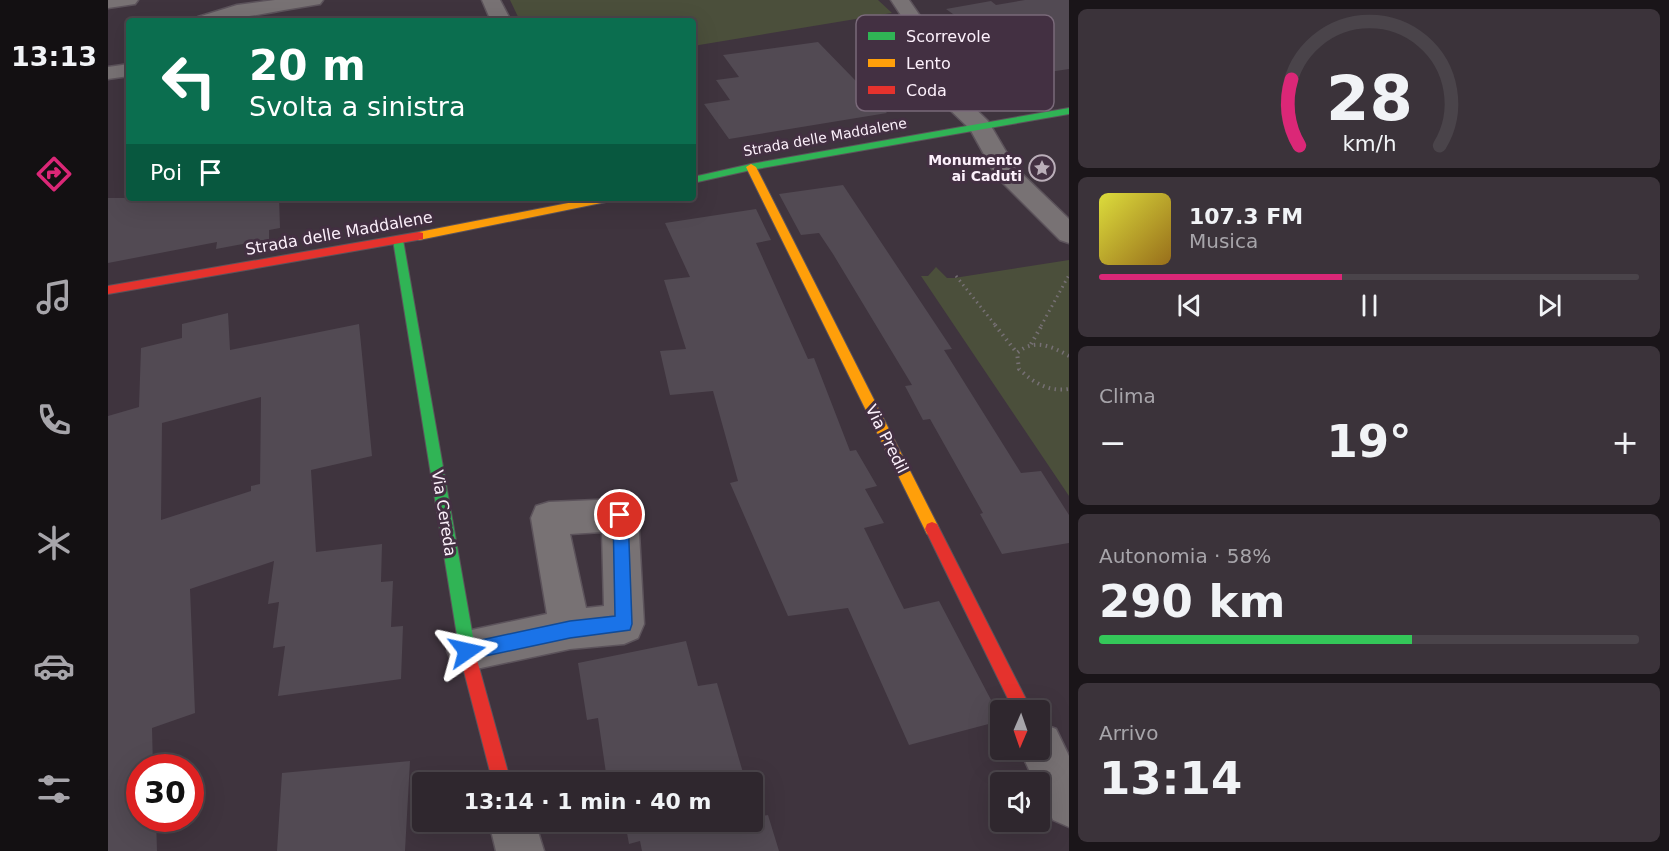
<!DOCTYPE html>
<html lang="it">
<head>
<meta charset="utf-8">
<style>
  :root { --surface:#2f272e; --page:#3b333a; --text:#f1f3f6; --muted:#a7a5aa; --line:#4a444a; --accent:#db2777 }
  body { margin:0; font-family:"DejaVu Sans",sans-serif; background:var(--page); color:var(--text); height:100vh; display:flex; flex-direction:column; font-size:22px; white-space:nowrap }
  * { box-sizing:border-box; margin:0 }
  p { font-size:20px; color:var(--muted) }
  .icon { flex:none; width:33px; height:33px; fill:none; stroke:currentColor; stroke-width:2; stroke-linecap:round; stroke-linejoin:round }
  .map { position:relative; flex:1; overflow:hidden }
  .panel { display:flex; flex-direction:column; gap:9px; padding:9px; background:#1a1519; width:600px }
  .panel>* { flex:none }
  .guide { position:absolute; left:18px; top:18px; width:570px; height:183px; border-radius:6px; box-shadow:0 6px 24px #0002,0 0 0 2px var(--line); background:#0b6e4f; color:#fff; overflow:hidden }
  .needle { width:39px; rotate:182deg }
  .fabs { position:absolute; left:882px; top:700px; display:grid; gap:12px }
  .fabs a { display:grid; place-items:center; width:60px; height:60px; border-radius:6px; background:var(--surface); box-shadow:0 6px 24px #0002,0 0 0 2px var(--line); font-size:30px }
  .speed { position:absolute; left:18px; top:754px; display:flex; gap:12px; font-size:30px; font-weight:700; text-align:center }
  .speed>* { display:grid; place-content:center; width:78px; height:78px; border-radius:50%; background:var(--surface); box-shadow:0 6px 24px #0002,0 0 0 2px var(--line); line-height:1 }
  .speed .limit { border:9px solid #d22; background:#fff; color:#111 }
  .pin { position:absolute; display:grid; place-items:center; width:51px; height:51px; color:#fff; margin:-26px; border:3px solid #fff; border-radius:50%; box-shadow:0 2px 6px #0007 }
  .me { position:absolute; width:66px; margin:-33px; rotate:79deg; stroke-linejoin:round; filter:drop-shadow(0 0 4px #0008) }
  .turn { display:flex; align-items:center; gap:21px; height:126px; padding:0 24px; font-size:27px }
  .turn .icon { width:78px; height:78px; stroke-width:2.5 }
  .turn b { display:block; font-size:42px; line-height:51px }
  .then { display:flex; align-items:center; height:57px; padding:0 24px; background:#0003; gap:12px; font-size:22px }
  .big { font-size:45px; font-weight:700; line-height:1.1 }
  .panel .tile { flex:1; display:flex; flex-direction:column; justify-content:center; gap:9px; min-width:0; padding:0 21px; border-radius:9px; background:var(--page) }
  .panel .dial { align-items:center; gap:0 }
  .dial svg { height:156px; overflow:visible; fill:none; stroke:var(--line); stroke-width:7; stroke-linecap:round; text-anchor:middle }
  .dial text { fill:var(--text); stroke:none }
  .song { display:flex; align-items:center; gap:18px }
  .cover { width:72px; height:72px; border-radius:9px; background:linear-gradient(135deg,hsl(60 70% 55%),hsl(40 70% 35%)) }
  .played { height:6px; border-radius:3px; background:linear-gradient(90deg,var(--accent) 45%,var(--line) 45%) }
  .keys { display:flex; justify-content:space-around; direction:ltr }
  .heat { display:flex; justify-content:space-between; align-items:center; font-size:33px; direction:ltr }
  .charge { height:9px; border-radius:4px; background:linear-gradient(90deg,#34c759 58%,var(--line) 0) }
  .trip { position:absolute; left:304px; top:772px; width:351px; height:60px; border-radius:6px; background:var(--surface); box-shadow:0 6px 24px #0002,0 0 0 2px var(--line); font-weight:700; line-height:60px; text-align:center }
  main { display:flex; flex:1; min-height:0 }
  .tabs { display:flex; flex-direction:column; width:108px; justify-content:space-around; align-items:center; background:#131012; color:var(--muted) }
  .tabs .icon { width:42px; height:42px }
  .tabs .selected { color:var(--accent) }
  .tabs b { font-size:27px; color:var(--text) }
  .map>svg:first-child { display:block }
  .green { fill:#4b4f3b }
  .building { fill:#524a53; fill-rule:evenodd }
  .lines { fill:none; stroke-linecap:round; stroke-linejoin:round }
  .street-casing { stroke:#5c535b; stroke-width:3 }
  .fast-casing { stroke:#5c535b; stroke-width:2 }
  .slow-casing { stroke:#5c535b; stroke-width:2 }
  .jam-casing { stroke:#5c535b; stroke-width:2 }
  .path-far1 { stroke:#767074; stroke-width:3; stroke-dasharray:1.5 4; stroke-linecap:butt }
  .path { stroke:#767074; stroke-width:4; stroke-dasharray:1.5 4.5; stroke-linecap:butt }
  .street { fill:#787274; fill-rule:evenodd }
  .fast { fill:#30b455; fill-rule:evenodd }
  .slow { fill:#ff9f0a; fill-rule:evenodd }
  .jam { fill:#e5322d; fill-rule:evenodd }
  .route { fill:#1a73e8; stroke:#114b97; stroke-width:1.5 }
  .labels { text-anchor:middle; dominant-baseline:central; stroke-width:6; stroke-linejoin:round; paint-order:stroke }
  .far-street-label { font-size:14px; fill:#fcf0fb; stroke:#433042 }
  .far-poi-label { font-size:14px; font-weight:bold; fill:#fcf0fb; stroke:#433042; text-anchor:end }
  .street-label { font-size:16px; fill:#fcf0fb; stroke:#433042 }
  .key { fill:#433042; stroke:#7a6a7a; stroke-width:1.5 }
  .key-label { font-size:16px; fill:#fcf0fb }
</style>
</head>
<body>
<main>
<nav class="tabs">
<b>13:13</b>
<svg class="icon selected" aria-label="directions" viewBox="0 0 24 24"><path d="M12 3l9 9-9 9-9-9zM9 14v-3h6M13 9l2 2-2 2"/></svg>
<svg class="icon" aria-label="music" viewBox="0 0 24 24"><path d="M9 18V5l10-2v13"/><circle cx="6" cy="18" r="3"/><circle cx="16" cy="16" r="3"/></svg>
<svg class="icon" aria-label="phone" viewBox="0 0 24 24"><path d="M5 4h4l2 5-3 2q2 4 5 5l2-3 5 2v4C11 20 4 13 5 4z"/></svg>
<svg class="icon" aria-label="climate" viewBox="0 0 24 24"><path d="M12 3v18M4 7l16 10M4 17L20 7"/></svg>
<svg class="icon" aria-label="car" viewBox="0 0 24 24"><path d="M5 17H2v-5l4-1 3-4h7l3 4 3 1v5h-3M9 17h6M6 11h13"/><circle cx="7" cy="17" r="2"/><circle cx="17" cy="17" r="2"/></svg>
<svg class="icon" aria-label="filters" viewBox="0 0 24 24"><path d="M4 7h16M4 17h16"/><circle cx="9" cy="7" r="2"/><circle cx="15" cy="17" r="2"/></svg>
</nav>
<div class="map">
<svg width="961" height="851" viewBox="0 0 961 851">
  <rect width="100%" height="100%" fill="#3f343e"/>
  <path class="green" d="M 402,0 L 770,0 L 784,13 L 585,46 L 585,21 L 412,21 Z
    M 961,260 L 961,496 L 813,276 L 820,276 L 828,267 L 839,278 L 846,278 Z"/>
  <path class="building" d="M 917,0 L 961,0 L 961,69 L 928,74 L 838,9 L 883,1 L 888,5 Z
    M 710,42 L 779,113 L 621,139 L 596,104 L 622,100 L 608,80 L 631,77 L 615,55 Z
    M 735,185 L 844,349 L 836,350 L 913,473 L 933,471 L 961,515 L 961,543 L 894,554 L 872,514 L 875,513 L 822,419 L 815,420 L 797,386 L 804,385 L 725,254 L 711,233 L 693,235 L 671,194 Z
    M 0,198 L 171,198 L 172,228 L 161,230 L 161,239 L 108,249 L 109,242 L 0,263 Z
    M 648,209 L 663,240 L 648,243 L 700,359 L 706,358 L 742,451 L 748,450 L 769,486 L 757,489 L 776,523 L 756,528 L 796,609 L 831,601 L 892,717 L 892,721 L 801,745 L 740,608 L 680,616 L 622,483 L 630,481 L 605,391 L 562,395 L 552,351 L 578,349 L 556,280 L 582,277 L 557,223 Z
    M 120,313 L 122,350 L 251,324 L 264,456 L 203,470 L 208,552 L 274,544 L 273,582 L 285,581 L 283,627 L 295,626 L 293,679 L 170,696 L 177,646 L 165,648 L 171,602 L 160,604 L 166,561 L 82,589 L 87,713 L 44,728 L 45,768 L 32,768 L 32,819 L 48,819 L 49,851 L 0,851 L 0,416 L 31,407 L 33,348 L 74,338 L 74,324 ZM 153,397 L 152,484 L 143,486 L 143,491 L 53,520 L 54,423 Z
    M 578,641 L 590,686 L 609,683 L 638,783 L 510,783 L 510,778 L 499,780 L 490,718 L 479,720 L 470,663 Z
    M 302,761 L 297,851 L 169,851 L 174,773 Z
    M 645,806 L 648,817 L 660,815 L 671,851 L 534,851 L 532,841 L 521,844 L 517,822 L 645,822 Z"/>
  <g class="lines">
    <g class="street-casing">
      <path id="street" d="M 0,0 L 30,0 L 27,4 L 0,8 Z
        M 167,0 L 215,0 L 212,4 L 206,5 C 167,11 127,21 87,21 L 90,17 L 129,5 Z
        M 374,0 L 392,0 L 403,21 L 383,21 Z
        M 783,0 L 801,0 L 837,52 L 857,99 L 880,121 L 907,167 L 961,219 L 961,243 L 952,240 L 888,176 L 862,129 L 839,107 L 817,52 Z
        M 21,64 L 21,76 L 0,79 L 0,67 Z
        M 512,499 L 525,503 L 530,515 L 536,624 L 530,638 L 516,644 L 462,649 L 359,671 L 345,665 L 339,651 L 345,637 L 359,631 L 439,614 L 423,518 L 428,506 L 441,502 ZM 494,532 L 496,606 L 478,608 L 462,534 Z
        M 932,723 L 948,729 L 961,756 L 961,827 L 945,820 L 932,792 L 932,783 L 927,783 L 912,750 L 932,750 Z
        M 381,822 L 427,822 L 436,851 L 388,851 Z"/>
    </g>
    <g class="fast-casing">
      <path id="fast" d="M 961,108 L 961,114 L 643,170 L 585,183 L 585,177 L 643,164 Z
        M 290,236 L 295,240 L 369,660 L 367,666 L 361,668 L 355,666 L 353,660 L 285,240 Z"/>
    </g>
    <g class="slow-casing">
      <path id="slow" d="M 643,164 L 648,167 L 829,524 L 831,529 L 829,534 L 824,536 L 819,534 L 638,167 Z
        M 486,198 L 508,198 L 503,201 L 311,240 L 306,236 L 311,232 Z"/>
    </g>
    <g class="jam-casing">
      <path id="jam" d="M 311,232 L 315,233 L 315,239 L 0,294 L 0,286 Z
        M 824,522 L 829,524 L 924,711 L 906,711 L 817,529 L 819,524 Z
        M 361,652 L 367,654 L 369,660 L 403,783 L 385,783 L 353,660 L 355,654 Z"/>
    </g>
    <path class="path-far1" d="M 848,276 L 888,326
      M 933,326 L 961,275"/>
    <path class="path" d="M 887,325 L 909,353
      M 923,344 L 934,325
      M 961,356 C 943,346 926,338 909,353 L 911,369 C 926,383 940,392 961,389"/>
    <use href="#street" class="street"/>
    <use href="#fast" class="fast"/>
    <use href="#slow" class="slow"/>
    <use href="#jam" class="jam"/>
  </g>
  <path class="route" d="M 512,508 L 518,510 L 520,515 L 524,624 L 522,630 L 462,638 L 359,660 L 353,657 L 350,651 L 353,645 L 359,643 L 462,621 L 507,616 L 505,515 L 507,510 Z"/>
  <defs>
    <g id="sight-ring" transform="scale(1.35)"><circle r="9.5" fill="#433042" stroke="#baaeb9" stroke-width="1.5"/><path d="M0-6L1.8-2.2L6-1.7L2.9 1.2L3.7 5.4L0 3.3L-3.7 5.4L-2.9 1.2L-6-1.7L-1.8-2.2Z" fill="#baaeb9"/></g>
  </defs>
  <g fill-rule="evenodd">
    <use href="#sight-ring" x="934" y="168"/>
  </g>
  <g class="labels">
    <g class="far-street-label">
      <text transform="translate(717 137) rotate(-10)">Strada delle Maddalene</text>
    </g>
    <g class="far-poi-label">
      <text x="914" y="160">Monumento<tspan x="914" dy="16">ai Caduti</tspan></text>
    </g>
    <g class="street-label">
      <text transform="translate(231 233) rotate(-10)">Strada delle Maddalene</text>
      <text transform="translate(779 439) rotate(63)">Via Predil</text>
      <text transform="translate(336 513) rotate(81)">Via Cereda</text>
    </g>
  </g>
  <rect x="748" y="15" width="198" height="96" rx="9" class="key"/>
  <rect x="760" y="32" width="27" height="8" fill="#30b455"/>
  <rect x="760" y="59" width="27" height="8" fill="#ff9f0a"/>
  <rect x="760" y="86" width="27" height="8" fill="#e5322d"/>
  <g class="key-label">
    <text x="798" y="42">Scorrevole</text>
    <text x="798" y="69">Lento</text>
    <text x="798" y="96">Coda</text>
  </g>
</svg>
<div class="fabs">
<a><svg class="needle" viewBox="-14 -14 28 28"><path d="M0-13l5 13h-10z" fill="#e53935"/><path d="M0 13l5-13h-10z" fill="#a7a5aa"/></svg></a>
<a><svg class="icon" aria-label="sound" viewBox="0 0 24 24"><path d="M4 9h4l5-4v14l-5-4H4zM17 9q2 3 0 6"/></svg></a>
</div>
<div class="speed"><div class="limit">30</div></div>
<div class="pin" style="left:512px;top:515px;background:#d93025"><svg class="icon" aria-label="arrive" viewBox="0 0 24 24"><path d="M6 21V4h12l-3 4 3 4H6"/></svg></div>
<svg class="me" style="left:359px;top:651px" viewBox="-20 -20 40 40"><path d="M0-17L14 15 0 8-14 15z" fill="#1a73e8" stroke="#fff" stroke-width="4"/></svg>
<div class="trip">13:14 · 1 min · 40 m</div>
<div class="guide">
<div class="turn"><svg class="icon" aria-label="left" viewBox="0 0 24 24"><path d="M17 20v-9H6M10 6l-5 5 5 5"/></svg><div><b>20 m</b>Svolta a sinistra</div></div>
<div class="then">Poi<svg class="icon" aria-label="arrive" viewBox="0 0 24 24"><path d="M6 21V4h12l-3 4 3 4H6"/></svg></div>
</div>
</div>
<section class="panel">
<div class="tile dial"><svg viewBox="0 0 100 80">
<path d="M14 69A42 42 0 1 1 86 69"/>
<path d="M14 69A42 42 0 0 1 10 35" stroke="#db2777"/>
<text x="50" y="56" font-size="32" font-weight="700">28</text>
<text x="50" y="72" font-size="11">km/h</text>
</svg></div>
<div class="tile">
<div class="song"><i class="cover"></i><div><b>107.3 FM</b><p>Musica</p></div></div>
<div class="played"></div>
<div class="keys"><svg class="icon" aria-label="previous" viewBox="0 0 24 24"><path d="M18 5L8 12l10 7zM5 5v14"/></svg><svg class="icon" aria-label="pause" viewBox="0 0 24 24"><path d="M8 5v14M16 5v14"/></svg><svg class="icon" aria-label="next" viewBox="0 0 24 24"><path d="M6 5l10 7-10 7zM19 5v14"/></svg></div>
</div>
<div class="tile"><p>Clima</p>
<div class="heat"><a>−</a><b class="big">19°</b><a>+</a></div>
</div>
<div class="tile"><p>Autonomia · 58%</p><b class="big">290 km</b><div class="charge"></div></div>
<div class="tile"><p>Arrivo</p><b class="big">13:14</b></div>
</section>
</main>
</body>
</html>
